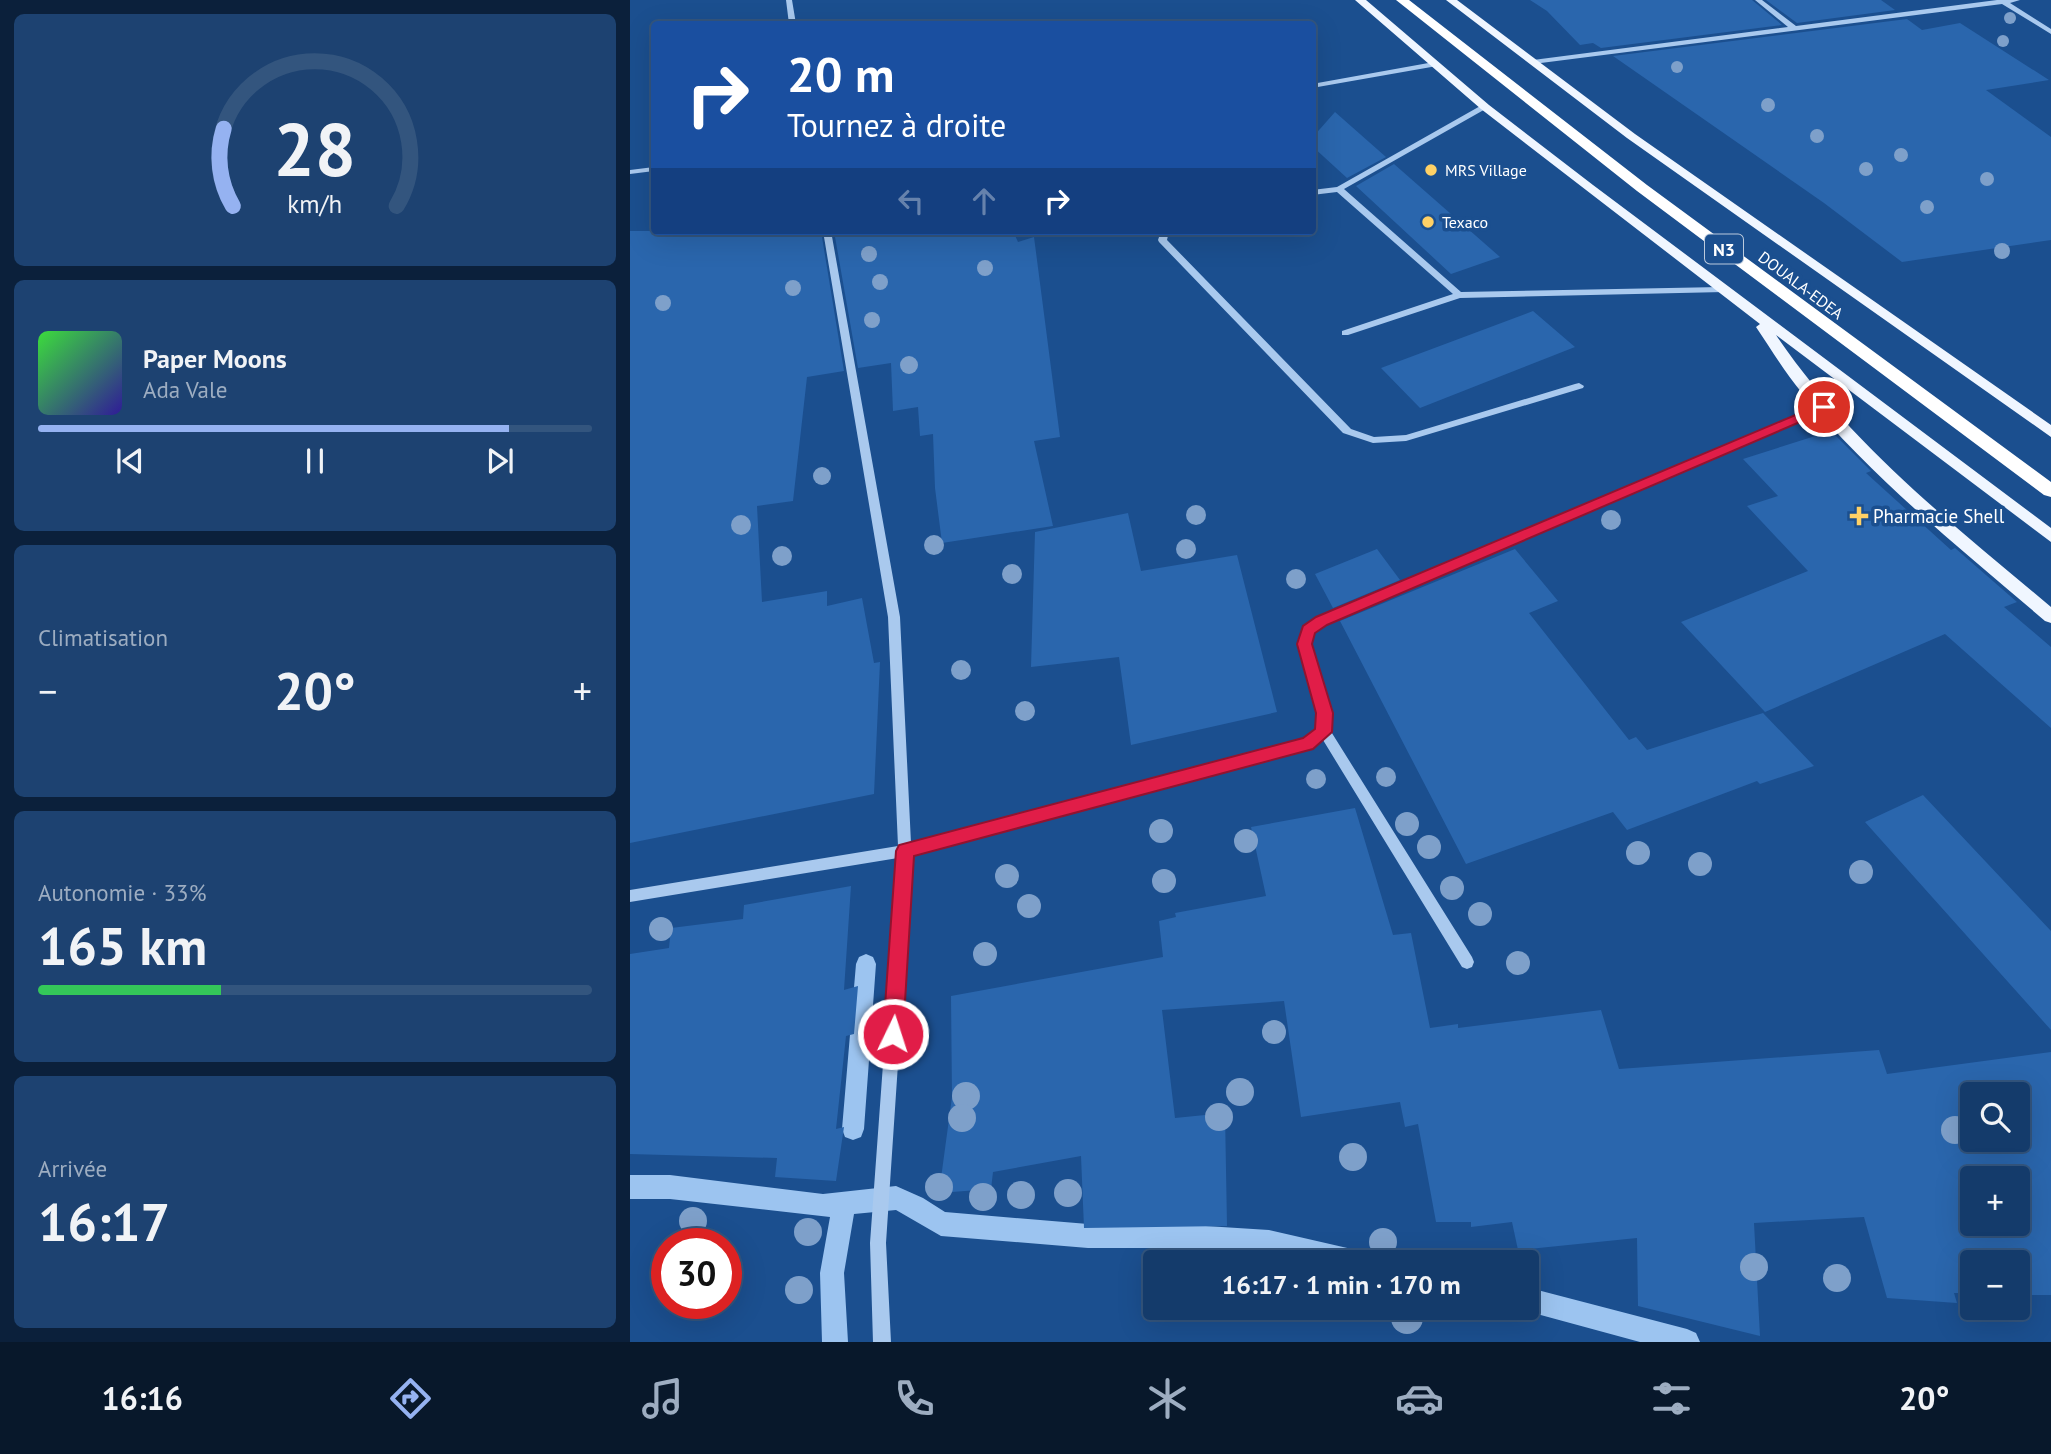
<!DOCTYPE html>
<html lang="fr">
<head>
<meta charset="utf-8">
<style>
  :root { --surface:#143b6b; --page:#1d4271; --text:#f1f3f6; --muted:#9dadc1; --line:#33557e; --accent:#95b2f1 }
  body { margin:0; font-family:"PT Sans",sans-serif; background:var(--page); color:var(--text); height:100vh; display:flex; flex-direction:column; font-size:26px; white-space:nowrap }
  * { box-sizing:border-box; margin:0 }
  p { font-size:23px; color:var(--muted) }
  .icon { flex:none; width:38px; height:38px; fill:none; stroke:currentColor; stroke-width:2; stroke-linecap:round; stroke-linejoin:round }
  .map { position:relative; flex:1; overflow:hidden }
  .sheet { display:flex; flex-direction:column; gap:14px; padding:14px; background:#0b203b; width:630px }
  .sheet>* { flex:none }
  .banner { position:absolute; left:21px; top:21px; width:665px; height:214px; border-radius:7px; box-shadow:0 7px 28px #0002,0 0 0 2px var(--line); background:#1a4fa0; color:#fff; overflow:hidden }
  .buttons { position:absolute; left:1330px; top:1082px; display:grid; gap:14px }
  .buttons a { display:grid; place-items:center; width:70px; height:70px; border-radius:7px; background:var(--surface); box-shadow:0 7px 28px #0002,0 0 0 2px var(--line); font-size:35px }
  .speed { position:absolute; left:21px; top:1228px; display:flex; gap:14px; font-size:35px; font-weight:700; text-align:center }
  .speed>* { display:grid; place-content:center; width:91px; height:91px; border-radius:50%; background:var(--surface); box-shadow:0 7px 28px #0002,0 0 0 2px var(--line); line-height:1 }
  .speed .limit { border:10px solid #d22; background:#fff; color:#111 }
  .pin { position:absolute; display:grid; place-items:center; width:60px; height:60px; color:#fff; margin:-30px; border:4px solid #fff; border-radius:50%; box-shadow:0 2px 7px #0007 }
  .me { position:absolute; width:77px; margin:-38px; rotate:4deg; stroke-linejoin:round; filter:drop-shadow(0 0 5px #0008) }
  .turn { display:flex; align-items:center; gap:24px; height:147px; padding:0 21px; font-size:32px }
  .turn .icon { width:91px; height:91px; stroke-width:2.5 }
  .turn b { display:block; font-size:49px; line-height:60px }
  .lanes { display:flex; align-items:center; height:66px; padding:0 21px; background:#0003; justify-content:center; gap:35px; direction:ltr }
  .lanes .off { opacity:.35 }
  .big { font-size:52px; font-weight:700; line-height:1.1 }
  .sheet .widget { flex:1; display:flex; flex-direction:column; justify-content:center; gap:10px; min-width:0; padding:0 24px; border-radius:10px; background:var(--page) }
  .sheet .dial { align-items:center; gap:0 }
  .dial svg { height:182px; overflow:visible; fill:none; stroke:var(--line); stroke-width:7; stroke-linecap:round; text-anchor:middle }
  .dial text { fill:var(--text); stroke:none }
  .song { display:flex; align-items:center; gap:21px }
  .cover { width:84px; height:84px; border-radius:10px; background:linear-gradient(135deg,hsl(120 70% 55%),hsl(250 70% 35%)) }
  .played { height:7px; border-radius:4px; background:linear-gradient(90deg,var(--accent) 85%,var(--line) 85%) }
  .keys { display:flex; justify-content:space-around; direction:ltr }
  .heat { display:flex; justify-content:space-between; align-items:center; font-size:38px; direction:ltr }
  .charge { height:10px; border-radius:5px; background:linear-gradient(90deg,#34c759 33%,var(--line) 0) }
  .trip { position:absolute; left:513px; top:1250px; width:396px; height:70px; border-radius:7px; background:var(--surface); box-shadow:0 7px 28px #0002,0 0 0 2px var(--line); font-weight:700; line-height:70px; text-align:center }
  .menu { display:flex; height:112px; justify-content:space-around; align-items:center; background:#08182b; color:var(--muted) }
  .menu .icon { width:49px; height:49px }
  .menu .on { color:var(--accent) }
  .menu b { font-size:32px; color:var(--text) }
  main { display:flex; flex:1; min-height:0 }
  .map>svg:first-child { display:block }
  .lines { fill:none; stroke-linecap:round; stroke-linejoin:round }
  .stream { fill:#9cc4f0; fill-rule:evenodd }
  .building { fill:#2a66ad; fill-rule:evenodd }
  .minor { fill:#a9c9ee; fill-rule:evenodd }
  .major { fill:#f0f6ff; fill-rule:evenodd }
  .highway { fill:#fff; fill-rule:evenodd }
  .tree { fill:#7ea0ca }
  .route { fill:#e11d48; stroke:#92132f; stroke-width:2 }
  .poi-dot { fill:#ffd166; stroke:#1b4f8f; stroke-width:2.5 }
  .labels { text-anchor:middle; dominant-baseline:central; stroke-width:7; stroke-linejoin:round; paint-order:stroke }
  .far-poi-label { font-size:16px; fill:#fff; stroke:#1b4f8f; text-anchor:start }
  .far-street-label { font-size:16px; fill:#fff; stroke:#1b4f8f }
  .shield { fill:#1b4f8f; stroke:#bbcadd; stroke-width:2 }
  .shield-label { font-size:18px; font-weight:bold; fill:#fff }
  .poi-label { font-size:19px; fill:#fff; stroke:#1b4f8f; text-anchor:start }
</style>
</head>
<body>
<main>
<section class="sheet">
<div class="widget dial"><svg viewBox="0 0 100 80">
<path d="M14 69A42 42 0 1 1 86 69"/>
<path d="M14 69A42 42 0 0 1 10 35" stroke="#95b2f1"/>
<text x="50" y="56" font-size="32" font-weight="700">28</text>
<text x="50" y="72" font-size="11">km/h</text>
</svg></div>
<div class="widget">
<div class="song"><i class="cover"></i><div><b>Paper Moons</b><p>Ada Vale</p></div></div>
<div class="played"></div>
<div class="keys"><svg class="icon" aria-label="previous" viewBox="0 0 24 24"><path d="M18 5L8 12l10 7zM5 5v14"/></svg><svg class="icon" aria-label="pause" viewBox="0 0 24 24"><path d="M8 5v14M16 5v14"/></svg><svg class="icon" aria-label="next" viewBox="0 0 24 24"><path d="M6 5l10 7-10 7zM19 5v14"/></svg></div>
</div>
<div class="widget"><p>Climatisation</p>
<div class="heat"><a>−</a><b class="big">20°</b><a>+</a></div>
</div>
<div class="widget"><p>Autonomie · 33%</p><b class="big">165 km</b><div class="charge"></div></div>
<div class="widget"><p>Arrivée</p><b class="big">16:17</b></div>
</section>
<div class="map">
<svg width="1421" height="1342" viewBox="0 0 1421 1342">
  <rect width="100%" height="100%" fill="#1b4f8f"/>
  <g class="lines">
    <path class="stream" d="M 236,954 L 243,957 L 246,964 L 234,1129 L 231,1137 L 223,1140 L 215,1137 L 212,1129 L 226,964 L 229,957 Z
      M 0,1175 L 40,1175 L 193,1194 L 266,1186 L 293,1198 L 315,1212 L 458,1224 L 544,1224 L 639,1230 L 726,1250 L 735,1253 L 738,1262 L 673,1262 L 639,1254 L 544,1248 L 458,1248 L 311,1236 L 266,1210 L 224,1214 L 214,1273 L 218,1342 L 192,1342 L 190,1273 L 200,1217 L 40,1199 L 0,1199 Z
      M 896,1287 L 1057,1329 L 1066,1333 L 1070,1342 L 1010,1342 L 896,1311 L 887,1307 L 896,1307 Z"/>
  </g>
  <path class="building" d="M 900,0 L 1122,0 L 1152,25 L 971,48 L 963,43 L 950,45 L 917,11 Z
    M 1136,0 L 1251,0 L 1265,10 L 1167,23 Z
    M 1277,19 L 1292,30 L 1330,23 L 1419,80 L 1356,90 L 1421,137 L 1421,240 L 1272,262 L 1194,203 L 983,56 Z
    M 705,112 L 756,157 L 717,178 L 682,146 L 682,138 Z
    M 764,164 L 870,257 L 821,274 L 726,186 Z
    M 0,231 L 191,231 L 214,371 L 177,377 L 163,501 L 127,506 L 132,602 L 197,591 L 197,606 L 232,598 L 244,663 L 250,662 L 244,794 L 0,843 Z
    M 204,231 L 383,231 L 388,242 L 404,237 L 430,437 L 404,441 L 423,526 L 312,543 L 305,488 L 303,434 L 290,436 L 288,407 L 263,411 L 261,363 L 228,368 Z
    M 903,311 L 945,347 L 790,408 L 751,368 Z
    M 1201,431 L 1241,471 L 1236,473 L 1321,550 L 1325,548 L 1387,602 L 1374,607 L 1421,647 L 1421,728 L 1315,634 L 1135,712 L 1051,622 L 1178,571 L 1117,506 L 1148,496 L 1113,459 Z
    M 498,513 L 511,571 L 607,555 L 647,712 L 501,745 L 489,657 L 401,667 L 405,532 Z
    M 747,549 L 770,580 L 703,608 L 685,574 Z
    M 885,549 L 928,601 L 899,613 L 999,740 L 1006,737 L 1017,750 L 1133,713 L 1184,766 L 1130,784 L 1127,781 L 997,830 L 983,812 L 836,864 L 710,621 Z
    M 1293,795 L 1421,931 L 1421,1030 L 1235,822 Z
    M 725,808 L 763,935 L 781,933 L 800,1028 L 828,1024 L 828,1028 L 971,1010 L 989,1069 L 1249,1050 L 1257,1074 L 1421,1052 L 1421,1295 L 1388,1295 L 1388,1262 L 1342,1262 L 1342,1293 L 1324,1293 L 1327,1303 L 1257,1298 L 1234,1217 L 1124,1223 L 1130,1336 L 1008,1306 L 1007,1238 L 888,1250 L 882,1222 L 841,1227 L 841,1222 L 806,1222 L 788,1124 L 775,1127 L 770,1102 L 671,1117 L 654,1001 L 532,1010 L 545,1118 L 595,1113 L 597,1226 L 454,1228 L 451,1156 L 363,1172 L 361,1189 L 309,1193 L 322,1097 L 321,996 L 533,957 L 529,921 L 546,917 L 545,913 L 636,896 L 621,827 ZM 1342,1094 L 1388,1094 L 1388,1139 L 1342,1139 ZM 1342,1178 L 1388,1178 L 1388,1223 L 1342,1223 Z
    M 221,886 L 214,990 L 228,986 L 224,1034 L 216,1036 L 206,1129 L 214,1127 L 206,1181 L 145,1177 L 147,1158 L 0,1154 L 0,954 L 39,948 L 41,928 L 113,919 L 114,905 Z"/>
  <g class="lines">
    <path class="minor" d="M 156,0 L 162,0 L 166,24 L 159,24 Z
      M 1125,0 L 1132,0 L 1166,26 L 1367,0 L 1390,0 L 1380,3 L 1421,29 L 1421,34 L 1372,4 L 903,64 L 899,62 L 903,60 L 1158,27 Z
      M 804,62 L 807,62 L 807,66 L 682,88 L 682,84 Z
      M 852,105 L 859,107 L 714,189 L 831,292 L 1091,287 L 1096,290 L 1094,292 L 830,298 L 718,335 L 712,335 L 712,331 L 823,294 L 707,192 L 682,195 L 682,190 L 707,187 Z
      M 24,167 L 24,171 L 0,174 L 0,170 Z
      M 193,231 L 201,231 L 270,617 L 281,843 L 674,740 L 688,729 L 689,713 L 669,644 L 674,627 L 687,618 L 1189,405 L 1197,405 L 1198,407 L 695,624 L 683,632 L 681,644 L 701,713 L 700,730 L 842,957 L 844,962 L 842,967 L 837,969 L 832,967 L 693,740 L 678,749 L 282,855 L 256,1243 L 261,1342 L 243,1342 L 240,1243 L 268,858 L 0,902 L 0,890 L 268,846 L 258,617 Z
      M 531,231 L 539,231 L 537,240 L 721,429 L 744,437 L 776,435 L 945,384 L 949,383 L 954,386 L 953,388 L 776,441 L 743,443 L 713,433 L 529,242 L 528,240 Z"/>
    <path class="major" d="M 725,0 L 736,0 L 859,105 L 963,185 L 1421,528 L 1421,542 L 1146,335 C 1219,443 1322,524 1421,607 L 1421,623 L 1415,621 C 1331,549 1243,479 1172,393 C 1155,373 1141,349 1126,327 L 1130,324 L 851,109 Z
      M 816,0 L 827,0 L 1005,134 L 1421,425 L 1421,437 L 997,138 Z"/>
    <path class="highway" d="M 766,0 L 779,0 L 1017,185 L 1421,482 L 1421,497 L 1414,495 L 1007,191 Z"/>
  </g>
  <g class="tree">
    <circle cx="1380" cy="18" r="6"/>
    <circle cx="1373" cy="41" r="6"/>
    <circle cx="1047" cy="67" r="6"/>
    <circle cx="1138" cy="105" r="7"/>
    <circle cx="1187" cy="136" r="7"/>
    <circle cx="1271" cy="155" r="7"/>
    <circle cx="1236" cy="169" r="7"/>
    <circle cx="1357" cy="179" r="7"/>
    <circle cx="1297" cy="207" r="7"/>
    <circle cx="1372" cy="251" r="8"/>
    <circle cx="239" cy="254" r="8"/>
    <circle cx="355" cy="268" r="8"/>
    <circle cx="250" cy="282" r="8"/>
    <circle cx="163" cy="288" r="8"/>
    <circle cx="33" cy="303" r="8"/>
    <circle cx="242" cy="320" r="8"/>
    <circle cx="279" cy="365" r="9"/>
    <circle cx="192" cy="476" r="9"/>
    <circle cx="566" cy="515" r="10"/>
    <circle cx="981" cy="520" r="10"/>
    <circle cx="111" cy="525" r="10"/>
    <circle cx="304" cy="545" r="10"/>
    <circle cx="556" cy="549" r="10"/>
    <circle cx="152" cy="556" r="10"/>
    <circle cx="382" cy="574" r="10"/>
    <circle cx="666" cy="579" r="10"/>
    <circle cx="331" cy="670" r="10"/>
    <circle cx="395" cy="711" r="10"/>
    <circle cx="756" cy="777" r="10"/>
    <circle cx="686" cy="779" r="10"/>
    <circle cx="777" cy="824" r="12"/>
    <circle cx="531" cy="831" r="12"/>
    <circle cx="616" cy="841" r="12"/>
    <circle cx="799" cy="847" r="12"/>
    <circle cx="1008" cy="853" r="12"/>
    <circle cx="1070" cy="864" r="12"/>
    <circle cx="1231" cy="872" r="12"/>
    <circle cx="377" cy="876" r="12"/>
    <circle cx="534" cy="881" r="12"/>
    <circle cx="822" cy="888" r="12"/>
    <circle cx="399" cy="906" r="12"/>
    <circle cx="850" cy="914" r="12"/>
    <circle cx="31" cy="929" r="12"/>
    <circle cx="355" cy="954" r="12"/>
    <circle cx="888" cy="963" r="12"/>
    <circle cx="644" cy="1032" r="12"/>
    <circle cx="610" cy="1092" r="14"/>
    <circle cx="336" cy="1096" r="14"/>
    <circle cx="589" cy="1117" r="14"/>
    <circle cx="332" cy="1118" r="14"/>
    <circle cx="1325" cy="1130" r="14"/>
    <circle cx="723" cy="1157" r="14"/>
    <circle cx="309" cy="1187" r="14"/>
    <circle cx="438" cy="1193" r="14"/>
    <circle cx="391" cy="1195" r="14"/>
    <circle cx="353" cy="1197" r="14"/>
    <circle cx="63" cy="1221" r="14"/>
    <circle cx="178" cy="1232" r="14"/>
    <circle cx="753" cy="1242" r="14"/>
    <circle cx="1124" cy="1267" r="14"/>
    <circle cx="1207" cy="1278" r="14"/>
    <circle cx="169" cy="1290" r="14"/>
    <circle cx="777" cy="1318" r="16"/>
  </g>
  <path class="route" d="M 1194,403 L 1198,404 L 1198,410 L 697,625 L 685,633 L 682,644 L 703,713 L 702,732 L 683,749 L 284,856 L 273,1034 L 270,1040 L 263,1043 L 256,1040 L 253,1034 L 266,851 L 269,845 L 673,738 L 685,729 L 686,713 L 667,644 L 673,626 L 686,617 Z"/>
  <g class="poi-dot">
    <circle cx="801" cy="170" r="7"/>
    <circle cx="798" cy="222" r="7"/>
    <path d="M1225.5 505.5h7v7h7v7h-7v7h-7v-7h-7v-7h7z"/>
  </g>
  <g class="labels">
    <g class="far-poi-label">
      <text x="815" y="170">MRS Village</text>
      <text x="812" y="222">Texaco</text>
    </g>
    <g class="far-street-label">
      <text transform="translate(1171 285) rotate(37)">DOUALA-EDEA</text>
    </g>
    <rect class="shield" x="1075" y="234.5" width="38" height="29" rx="5"/>
    <g class="shield-label">
      <text x="1094" y="249">N3</text>
    </g>
    <g class="poi-label">
      <text x="1243" y="516">Pharmacie Shell</text>
    </g>
  </g>
</svg>
<div class="buttons">
<a><svg class="icon" aria-label="search" viewBox="0 0 24 24"><circle cx="10" cy="10" r="6"/><path d="M15 15l6 6"/></svg></a>
<a>+</a>
<a>−</a>
</div>
<div class="speed"><div class="limit">30</div></div>
<div class="pin" style="left:1194px;top:407px;background:#d93025"><svg class="icon" aria-label="arrive" viewBox="0 0 24 24"><path d="M6 21V4h12l-3 4 3 4H6"/></svg></div>
<svg class="me" style="left:263px;top:1034px" viewBox="-20 -20 40 40"><circle r="17" fill="#e11d48" stroke="#fff" stroke-width="3"/><path d="M0-11L8 9 0 5-8 9z" fill="#fff"/></svg>
<div class="trip">16:17 · 1 min · 170 m</div>
<div class="banner">
<div class="turn"><svg class="icon" aria-label="right" viewBox="0 0 24 24"><path d="M7 20v-9h11M14 6l5 5-5 5"/></svg><div><b>20 m</b>Tournez à droite</div></div>
<div class="lanes"><svg class="icon off" aria-label="left" viewBox="0 0 24 24"><path d="M17 20v-9H6M10 6l-5 5 5 5"/></svg><svg class="icon off" aria-label="ahead" viewBox="0 0 24 24"><path d="M12 20V5M6 11l6-6 6 6"/></svg><svg class="icon" aria-label="right" viewBox="0 0 24 24"><path d="M7 20v-9h11M14 6l5 5-5 5"/></svg></div>
</div>
</div>
</main>
<nav class="menu">
<b>16:16</b>
<svg class="icon on" aria-label="directions" viewBox="0 0 24 24"><path d="M12 3l9 9-9 9-9-9zM9 14v-3h6M13 9l2 2-2 2"/></svg>
<svg class="icon" aria-label="music" viewBox="0 0 24 24"><path d="M9 18V5l10-2v13"/><circle cx="6" cy="18" r="3"/><circle cx="16" cy="16" r="3"/></svg>
<svg class="icon" aria-label="phone" viewBox="0 0 24 24"><path d="M5 4h4l2 5-3 2q2 4 5 5l2-3 5 2v4C11 20 4 13 5 4z"/></svg>
<svg class="icon" aria-label="climate" viewBox="0 0 24 24"><path d="M12 3v18M4 7l16 10M4 17L20 7"/></svg>
<svg class="icon" aria-label="car" viewBox="0 0 24 24"><path d="M5 17H2v-5l4-1 3-4h7l3 4 3 1v5h-3M9 17h6M6 11h13"/><circle cx="7" cy="17" r="2"/><circle cx="17" cy="17" r="2"/></svg>
<svg class="icon" aria-label="filters" viewBox="0 0 24 24"><path d="M4 7h16M4 17h16"/><circle cx="9" cy="7" r="2"/><circle cx="15" cy="17" r="2"/></svg>
<b>20°</b>
</nav>
</body>
</html>
